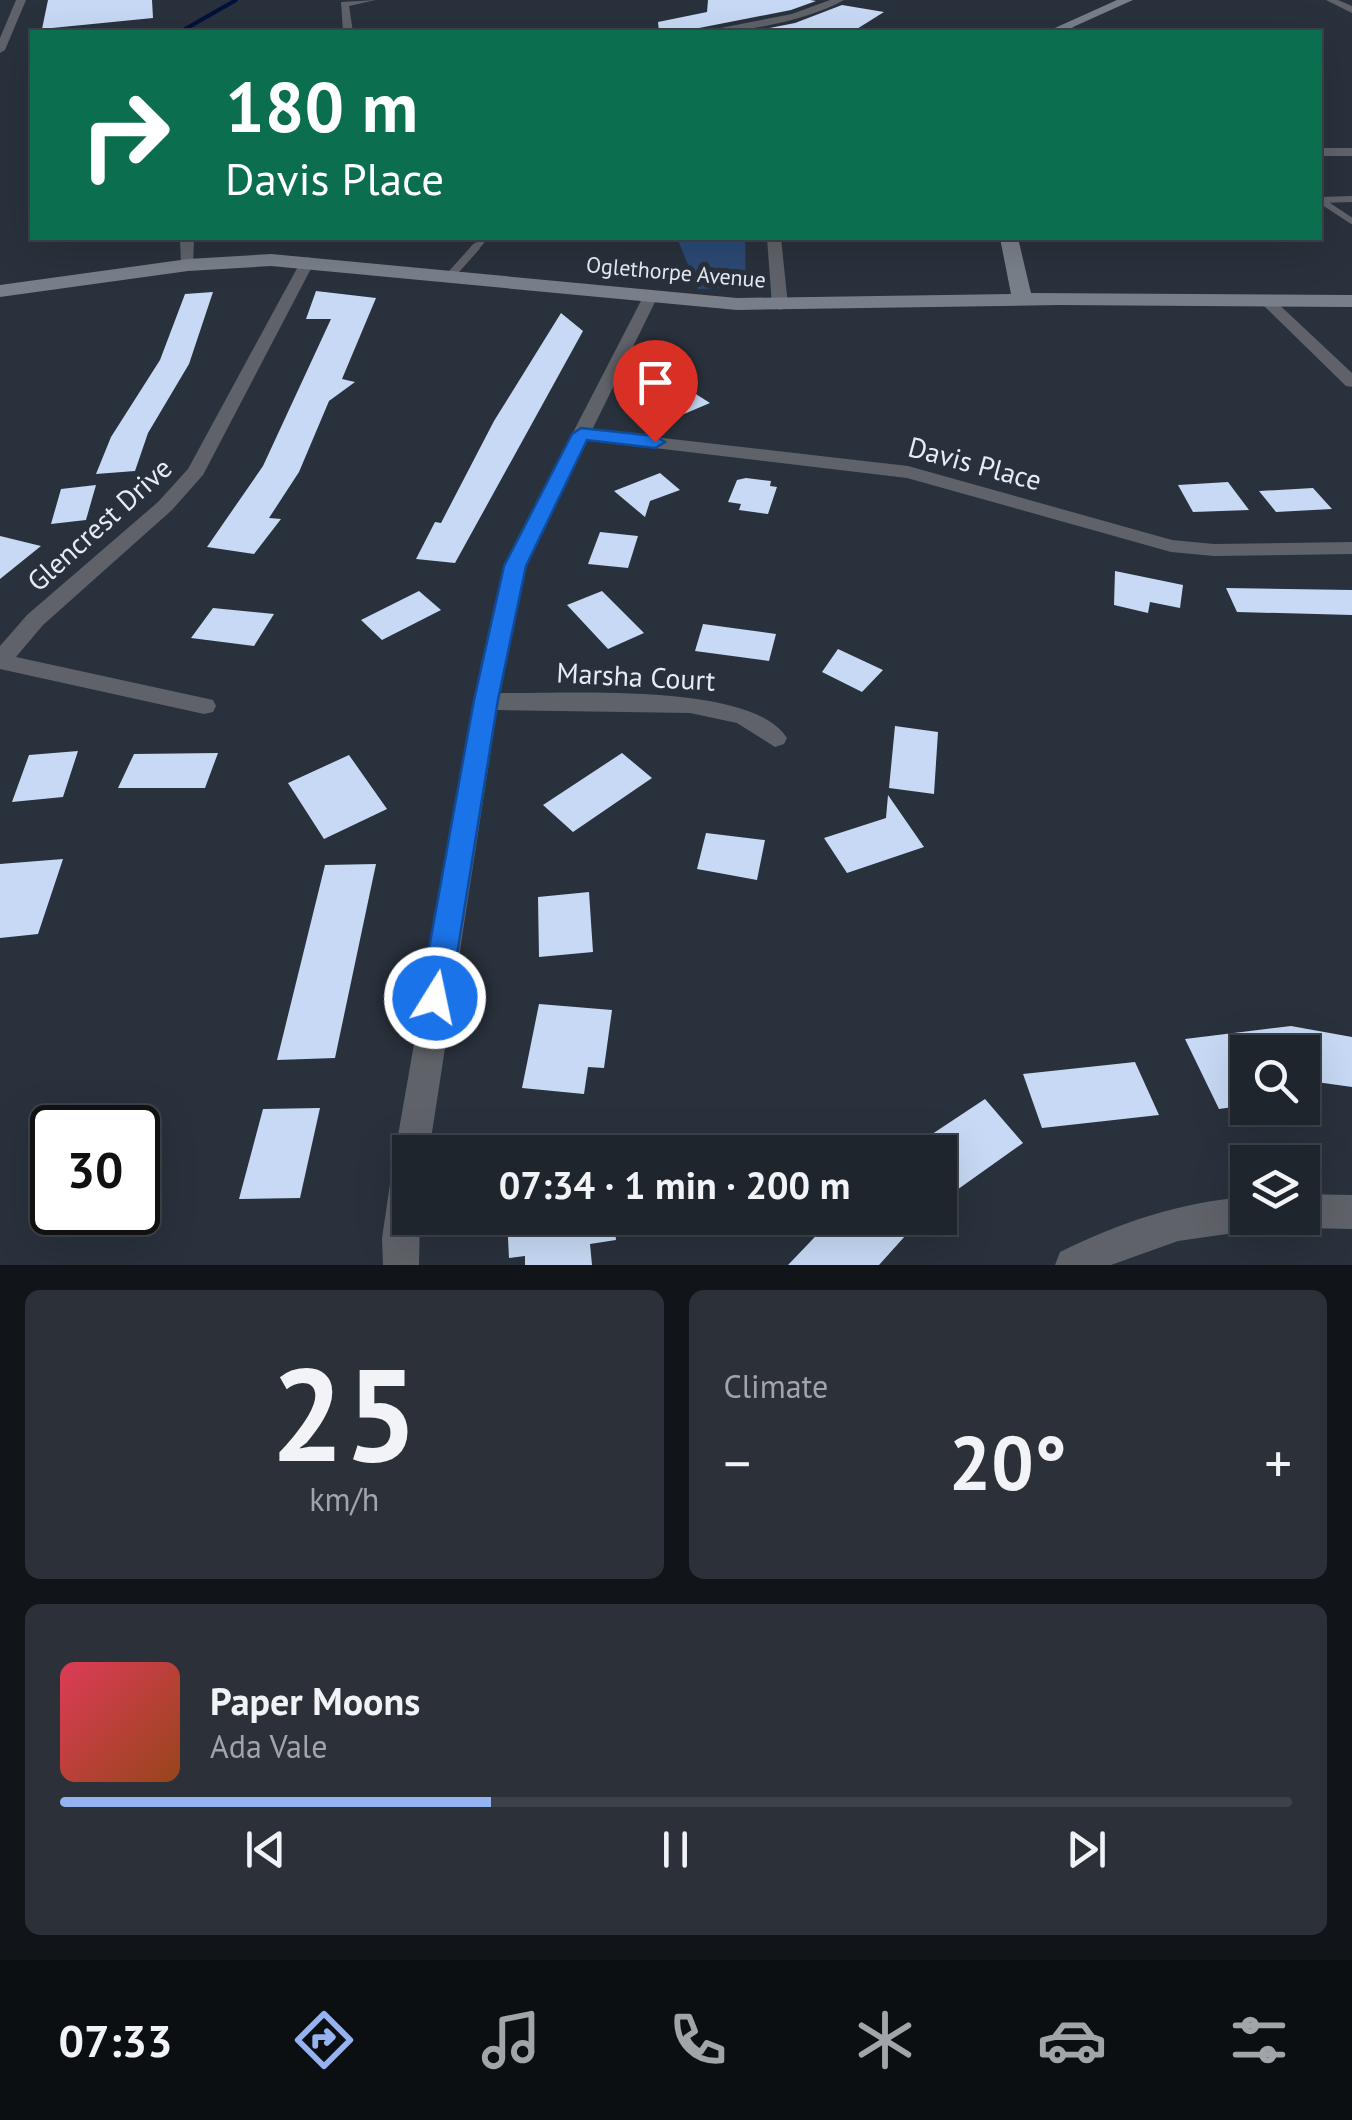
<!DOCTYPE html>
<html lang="en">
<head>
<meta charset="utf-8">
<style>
  :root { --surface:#1f252d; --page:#2c3139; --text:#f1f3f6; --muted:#a1a5aa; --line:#3c4249; --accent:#95b2f1 }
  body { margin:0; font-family:"PT Sans",sans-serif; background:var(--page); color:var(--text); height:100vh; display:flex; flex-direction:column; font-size:38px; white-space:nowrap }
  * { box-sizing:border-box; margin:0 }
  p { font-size:32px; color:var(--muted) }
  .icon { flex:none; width:55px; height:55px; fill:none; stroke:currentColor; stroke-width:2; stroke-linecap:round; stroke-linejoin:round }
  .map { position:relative; height:1265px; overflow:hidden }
  .panel { display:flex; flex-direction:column; gap:25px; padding:25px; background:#111419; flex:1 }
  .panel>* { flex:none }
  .banner { position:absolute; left:30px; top:30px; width:1292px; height:210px; border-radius:0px; box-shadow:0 10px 40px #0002,0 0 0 2px var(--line); background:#0b6e4f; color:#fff; overflow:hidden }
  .buttons { position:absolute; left:1230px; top:1035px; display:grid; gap:20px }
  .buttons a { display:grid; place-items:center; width:90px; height:90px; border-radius:0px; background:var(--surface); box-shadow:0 10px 40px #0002,0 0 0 2px var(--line); font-size:50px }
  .speed { position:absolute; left:30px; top:1105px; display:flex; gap:20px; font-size:50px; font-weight:700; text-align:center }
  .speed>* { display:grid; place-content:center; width:130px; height:130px; border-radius:50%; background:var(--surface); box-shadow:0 10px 40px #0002,0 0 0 2px var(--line); line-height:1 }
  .speed .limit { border:5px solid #111; border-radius:15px; background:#fff; color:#111 }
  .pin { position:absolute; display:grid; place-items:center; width:85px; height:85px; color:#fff; margin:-102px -42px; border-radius:50% 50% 50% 0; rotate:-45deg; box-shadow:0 0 10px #0007 }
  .pin .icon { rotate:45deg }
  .me { position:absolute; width:110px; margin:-55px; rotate:10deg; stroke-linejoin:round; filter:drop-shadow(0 0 8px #0008) }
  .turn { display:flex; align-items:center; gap:35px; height:210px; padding:0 30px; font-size:45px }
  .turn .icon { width:130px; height:130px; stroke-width:2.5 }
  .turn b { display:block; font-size:70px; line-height:85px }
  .big { font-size:75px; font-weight:800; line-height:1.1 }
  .panel .widget { flex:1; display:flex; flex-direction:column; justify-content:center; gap:15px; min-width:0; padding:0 35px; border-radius:15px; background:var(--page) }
  .panel .dial { align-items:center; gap:0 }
  .dial b { font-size:130px; line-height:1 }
  .song { display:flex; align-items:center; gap:30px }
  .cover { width:120px; height:120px; border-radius:15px; background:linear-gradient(135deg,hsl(350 70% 55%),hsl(20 70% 35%)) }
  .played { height:10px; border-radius:5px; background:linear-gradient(90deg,var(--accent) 35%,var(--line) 35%) }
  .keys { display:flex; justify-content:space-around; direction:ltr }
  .heat { display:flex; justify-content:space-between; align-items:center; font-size:55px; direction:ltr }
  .panel .tiles { flex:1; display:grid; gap:25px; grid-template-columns:1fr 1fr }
  .widget:last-child { grid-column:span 2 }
  .trip { position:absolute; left:392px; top:1135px; width:565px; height:100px; border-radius:0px; background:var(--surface); box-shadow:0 10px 40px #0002,0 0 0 2px var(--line); font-weight:800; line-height:100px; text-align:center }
  .menu { display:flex; height:160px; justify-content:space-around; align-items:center; background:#0c0f12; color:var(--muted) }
  .menu .icon { width:70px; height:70px }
  .menu .current { color:var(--accent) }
  .menu b { font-size:45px; color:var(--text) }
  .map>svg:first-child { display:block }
  .green { fill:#2c4974 }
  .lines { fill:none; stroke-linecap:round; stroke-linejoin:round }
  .stream { stroke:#00113a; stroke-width:4 }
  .building { fill:#c7d9f5 }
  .lane-far1 { stroke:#5f6369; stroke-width:6 }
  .lane { stroke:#5f6369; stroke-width:8 }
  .street { fill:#5f6369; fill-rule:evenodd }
  .secondary { fill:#797f89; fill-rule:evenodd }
  .route { fill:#1a73e8; stroke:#114b97; stroke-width:2.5 }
  .labels { text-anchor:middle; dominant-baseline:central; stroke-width:10; stroke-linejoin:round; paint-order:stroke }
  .far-street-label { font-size:22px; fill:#e7ecf4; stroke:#29313c }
  .street-label { font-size:28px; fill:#e7ecf4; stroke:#29313c }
</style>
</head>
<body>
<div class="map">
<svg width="1352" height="1265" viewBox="0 0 1352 1265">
  <rect width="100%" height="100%" fill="#29313c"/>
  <path class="green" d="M 677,238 L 745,238 L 746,287 L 698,289 Z"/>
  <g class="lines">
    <path class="stream" d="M 180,32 L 236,0"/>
  </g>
  <path class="building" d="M 48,0 L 152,0 L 153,18 L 42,29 Z
    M 708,0 L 810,0 L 816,1 L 791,10 L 699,28 L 696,32 L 659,32 L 658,22 L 707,12 Z
    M 842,5 L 884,12 L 852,32 L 749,32 L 795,23 Z
    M 316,291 L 376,298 L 342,379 L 355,382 L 329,401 L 299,472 L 269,518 L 281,519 L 254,554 L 207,547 L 263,466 L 331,319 L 306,319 Z
    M 213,292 L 189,364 L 148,433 L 135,471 L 96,474 L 111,437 L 160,360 L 185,294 Z
    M 561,313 L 583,331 L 455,563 L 416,559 L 435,522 L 441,523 L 494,421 Z
    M 680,384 L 710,403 L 684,414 L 655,394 Z
    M 660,473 L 680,490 L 650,501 L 645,517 L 614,491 Z
    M 746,478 L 771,481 L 770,486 L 777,487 L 768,514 L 739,510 L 741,504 L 728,502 L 737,480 Z
    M 1228,482 L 1249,510 L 1193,512 L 1178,485 Z
    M 96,485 L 86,520 L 51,524 L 61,489 Z
    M 1313,488 L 1332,509 L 1276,512 L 1259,491 Z
    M 600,532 L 638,536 L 628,568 L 588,564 Z
    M 0,536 L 41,546 L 0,579 Z
    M 1115,571 L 1183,585 L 1180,608 L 1150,602 L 1148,613 L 1114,605 Z
    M 1226,588 L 1352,590 L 1352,615 L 1237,612 Z
    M 419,591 L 441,610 L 382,640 L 361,620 Z
    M 602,591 L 644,633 L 608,649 L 567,605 Z
    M 213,608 L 274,614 L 254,646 L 191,638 Z
    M 703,624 L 776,634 L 769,661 L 695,651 Z
    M 838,649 L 883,670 L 862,692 L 822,672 Z
    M 895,726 L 938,732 L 934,794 L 889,788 Z
    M 78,751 L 63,797 L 12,802 L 29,755 Z
    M 218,753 L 205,788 L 118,788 L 134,754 Z
    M 622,753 L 652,778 L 573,832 L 543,805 Z
    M 349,755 L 387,809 L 324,839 L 288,783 Z
    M 888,795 L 924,847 L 847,873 L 824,838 L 886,818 Z
    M 706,833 L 765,840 L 757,880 L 697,869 Z
    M 63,859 L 38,934 L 0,938 L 0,864 Z
    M 376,864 L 335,1058 L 277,1060 L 325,865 Z
    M 589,892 L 593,952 L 539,957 L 538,897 Z
    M 539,1004 L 612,1010 L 604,1068 L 588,1067 L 584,1094 L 522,1088 Z
    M 1291,1026 L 1352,1037 L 1352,1087 L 1302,1080 L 1302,1052 L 1248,1052 L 1248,1105 L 1219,1109 L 1185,1039 Z
    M 1135,1062 L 1159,1115 L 1042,1128 L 1023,1074 Z
    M 985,1099 L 1023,1143 L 940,1202 L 940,1152 L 905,1152 Z
    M 320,1108 L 300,1198 L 239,1199 L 263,1109 Z
    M 507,1218 L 614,1218 L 616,1240 L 590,1244 L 592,1265 L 525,1265 L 525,1256 L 509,1258 Z
    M 833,1218 L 887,1218 L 906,1235 L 879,1265 L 788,1265 Z"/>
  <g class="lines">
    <path class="lane-far1" d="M 1320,200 L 1352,221
      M 1320,200 L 1352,199
      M 474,250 L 481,242"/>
    <path class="lane" d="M 450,276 L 476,247"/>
    <path class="street" d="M 16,0 L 26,0 L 5,50 L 0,53 L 0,38 Z
      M 376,0 L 349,6 L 353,32 L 343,32 L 341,2 Z
      M 830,0 L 844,0 C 809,20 740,34 700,32 L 792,14 Z
      M 1326,0 L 1338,0 L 1352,6 L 1352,13 Z
      M 1061,25 L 1085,30 L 1087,32 L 1058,30 Z
      M 1320,148 L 1352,148 L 1352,156 L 1320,156 Z
      M 180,238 L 194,238 L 193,268 L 181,265 Z
      M 767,238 L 781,238 L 788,305 L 780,310 L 772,305 Z
      M 308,257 L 315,261 L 203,475 L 172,510 L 43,625 L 16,657 L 204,698 L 213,700 L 216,706 L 213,712 L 204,714 L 0,669 L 0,646 L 27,615 L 158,502 L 188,469 L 301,261 Z
      M 644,295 L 657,298 L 592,430 L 908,466 L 1172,540 L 1214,544 L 1352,542 L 1352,554 L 1214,556 L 1171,552 L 907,478 L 587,440 L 526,566 L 500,693 C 563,694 752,681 787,738 L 784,744 L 775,747 L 737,723 L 690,713 L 497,710 L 429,1152 L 410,1152 L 410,1218 L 420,1218 L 419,1265 L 383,1265 L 382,1238 L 393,1164 L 474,701 L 504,566 Z
      M 1261,297 L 1271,297 L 1352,373 L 1352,387 L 1346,386 L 1261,303 Z
      M 1302,1194 L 1352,1195 L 1352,1229 L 1302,1228 L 1290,1223 L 1287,1218 L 1302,1218 Z
      M 1248,1197 L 1248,1218 L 1264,1218 L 1260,1226 L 1248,1231 L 1178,1241 L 1111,1265 L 1055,1265 L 1060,1252 C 1121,1222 1180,1202 1248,1197 Z"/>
    <path class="secondary" d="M 1117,0 L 1133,0 L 1062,32 L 1046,32 Z
      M 1000,238 L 1018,238 L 1031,293 L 1352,295 L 1352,307 L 1059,305 L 737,310 L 271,266 L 188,271 L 0,297 L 0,285 L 188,259 L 271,254 L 737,298 L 1011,294 Z"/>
  </g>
  <path class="route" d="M 581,428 L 655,436 L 665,442 L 655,448 L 587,440 L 526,566 L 498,700 L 450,998 L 446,1008 L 435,1012 L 424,1008 L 420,998 L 474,700 L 504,566 L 572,434 Z"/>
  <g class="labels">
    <g class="far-street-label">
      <text transform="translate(676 272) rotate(5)">Oglethorpe Avenue</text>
    </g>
    <g class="street-label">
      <text transform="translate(975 463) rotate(15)">Davis Place</text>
      <text transform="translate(99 524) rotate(-42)">Glencrest Drive</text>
      <text transform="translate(636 676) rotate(3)">Marsha Court</text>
    </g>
  </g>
</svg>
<div class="buttons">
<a><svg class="icon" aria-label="search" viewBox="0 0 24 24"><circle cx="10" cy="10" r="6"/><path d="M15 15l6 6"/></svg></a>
<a><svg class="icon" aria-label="layers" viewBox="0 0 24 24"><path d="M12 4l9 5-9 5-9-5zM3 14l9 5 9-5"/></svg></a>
</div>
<div class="speed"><div class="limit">30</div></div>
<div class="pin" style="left:655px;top:442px;background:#d93025"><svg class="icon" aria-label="arrive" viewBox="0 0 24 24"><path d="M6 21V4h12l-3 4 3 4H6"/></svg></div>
<svg class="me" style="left:435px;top:998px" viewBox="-20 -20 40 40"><circle r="17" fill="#1a73e8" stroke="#fff" stroke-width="3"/><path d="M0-11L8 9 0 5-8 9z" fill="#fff"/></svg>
<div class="trip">07:34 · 1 min · 200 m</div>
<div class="banner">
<div class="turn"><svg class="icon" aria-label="right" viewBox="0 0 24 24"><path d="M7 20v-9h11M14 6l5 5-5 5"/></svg><div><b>180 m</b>Davis Place</div></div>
</div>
</div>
<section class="panel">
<div class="tiles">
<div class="widget dial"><b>25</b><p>km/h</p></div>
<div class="widget"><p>Climate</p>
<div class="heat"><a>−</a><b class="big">20°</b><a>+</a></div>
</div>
<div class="widget">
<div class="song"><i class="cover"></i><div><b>Paper Moons</b><p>Ada Vale</p></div></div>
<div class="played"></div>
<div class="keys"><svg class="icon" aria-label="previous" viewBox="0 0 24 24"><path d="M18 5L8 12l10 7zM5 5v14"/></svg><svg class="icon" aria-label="pause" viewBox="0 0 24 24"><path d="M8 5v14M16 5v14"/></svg><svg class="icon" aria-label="next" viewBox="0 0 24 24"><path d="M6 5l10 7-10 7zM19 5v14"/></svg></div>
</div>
</div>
</section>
<nav class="menu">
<b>07:33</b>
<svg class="icon current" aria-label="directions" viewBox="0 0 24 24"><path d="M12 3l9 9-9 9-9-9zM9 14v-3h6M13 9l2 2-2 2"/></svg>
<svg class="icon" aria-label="music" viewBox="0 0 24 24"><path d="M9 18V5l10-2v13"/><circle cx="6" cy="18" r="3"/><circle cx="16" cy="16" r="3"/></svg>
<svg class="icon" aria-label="phone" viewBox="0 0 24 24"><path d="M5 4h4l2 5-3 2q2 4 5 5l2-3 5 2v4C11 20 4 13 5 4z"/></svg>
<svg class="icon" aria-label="climate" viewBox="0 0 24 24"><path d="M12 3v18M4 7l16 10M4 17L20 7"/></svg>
<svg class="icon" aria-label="car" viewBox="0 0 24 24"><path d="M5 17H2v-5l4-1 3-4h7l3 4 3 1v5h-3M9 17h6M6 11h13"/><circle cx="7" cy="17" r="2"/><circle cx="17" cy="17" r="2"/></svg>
<svg class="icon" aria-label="filters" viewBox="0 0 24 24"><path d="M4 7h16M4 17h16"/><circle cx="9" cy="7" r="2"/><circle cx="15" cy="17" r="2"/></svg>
</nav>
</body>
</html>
